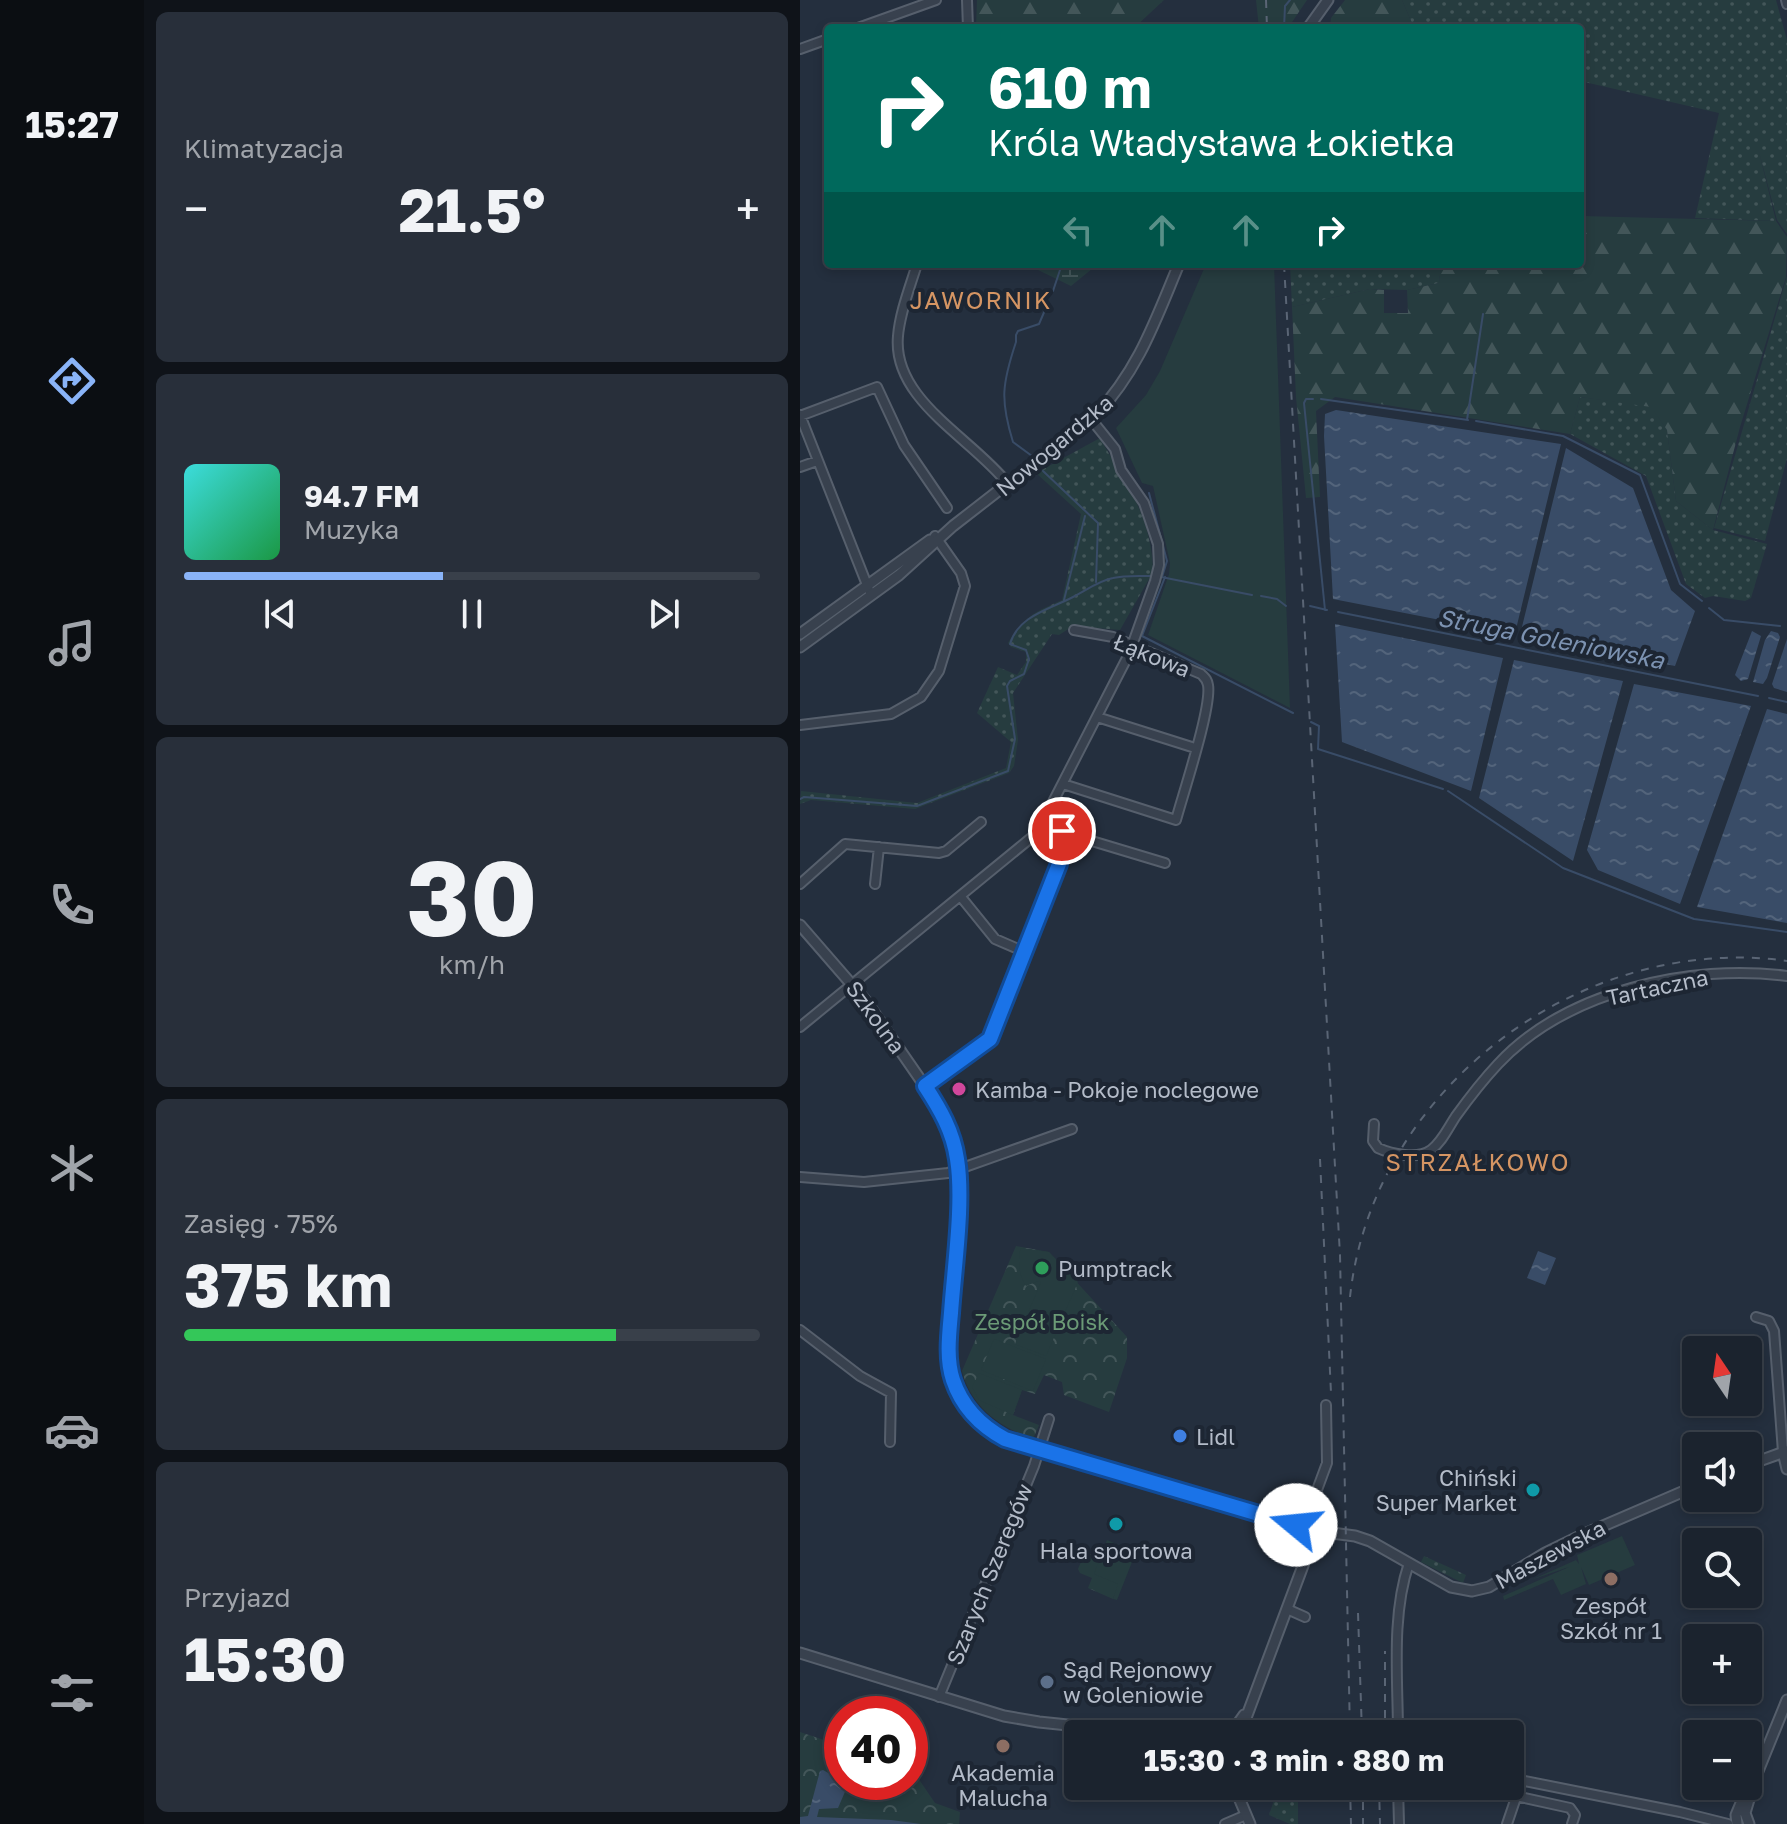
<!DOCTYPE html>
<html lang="pl">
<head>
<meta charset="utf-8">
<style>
  :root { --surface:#1b232e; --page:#282f3a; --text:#f1f3f6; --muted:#a0a4aa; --line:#39404a; --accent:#8ab4f8 }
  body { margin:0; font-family:"Golos Text",sans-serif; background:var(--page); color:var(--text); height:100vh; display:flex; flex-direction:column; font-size:30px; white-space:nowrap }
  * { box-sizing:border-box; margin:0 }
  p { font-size:26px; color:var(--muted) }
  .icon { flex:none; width:44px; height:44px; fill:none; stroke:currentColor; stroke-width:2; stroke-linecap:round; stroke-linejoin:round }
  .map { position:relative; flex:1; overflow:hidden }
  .sheet { display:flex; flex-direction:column; gap:12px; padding:12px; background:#0f1319; width:656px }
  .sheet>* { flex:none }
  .guide { position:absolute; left:24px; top:24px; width:760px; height:244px; border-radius:8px; box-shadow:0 4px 12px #0003,0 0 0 2px var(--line); background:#00695c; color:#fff; overflow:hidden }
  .needle { width:52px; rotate:347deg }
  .fabs { position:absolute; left:882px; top:1336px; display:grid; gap:16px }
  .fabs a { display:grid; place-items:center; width:80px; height:80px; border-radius:8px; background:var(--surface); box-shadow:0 4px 12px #0003,0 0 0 2px var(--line); font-size:40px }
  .speed { position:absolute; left:24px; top:1696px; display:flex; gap:16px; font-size:40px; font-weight:700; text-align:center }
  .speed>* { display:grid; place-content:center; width:104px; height:104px; border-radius:50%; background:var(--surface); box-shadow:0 4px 12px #0003,0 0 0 2px var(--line); line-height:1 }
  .speed .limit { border:12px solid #d22; background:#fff; color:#111 }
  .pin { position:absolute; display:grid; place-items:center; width:68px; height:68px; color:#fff; margin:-34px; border:4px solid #fff; border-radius:50%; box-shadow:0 2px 8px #0007 }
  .me { position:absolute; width:88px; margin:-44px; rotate:287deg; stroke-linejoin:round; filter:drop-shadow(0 0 6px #0008) }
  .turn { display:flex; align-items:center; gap:28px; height:168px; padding:0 32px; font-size:36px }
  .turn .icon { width:104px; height:104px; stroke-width:2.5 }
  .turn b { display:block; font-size:56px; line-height:68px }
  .lanes { display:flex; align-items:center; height:76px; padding:0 32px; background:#0003; justify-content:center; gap:40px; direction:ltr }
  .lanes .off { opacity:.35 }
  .big { font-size:60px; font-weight:700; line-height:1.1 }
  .sheet .tile { flex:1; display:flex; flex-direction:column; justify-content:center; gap:12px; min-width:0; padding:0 28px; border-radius:12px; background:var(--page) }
  .sheet .dial { align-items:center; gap:0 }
  .dial b { font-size:104px; line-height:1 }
  .song { display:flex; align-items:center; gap:24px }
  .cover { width:96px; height:96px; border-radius:12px; background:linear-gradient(135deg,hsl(180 70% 55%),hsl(140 70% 35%)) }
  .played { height:8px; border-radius:4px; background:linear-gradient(90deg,var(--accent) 45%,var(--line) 45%) }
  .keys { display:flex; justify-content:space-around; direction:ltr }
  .heat { display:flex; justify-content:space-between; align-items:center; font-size:44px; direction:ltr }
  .charge { height:12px; border-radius:6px; background:linear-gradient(90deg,#34c759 75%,var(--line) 0) }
  .trip { position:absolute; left:264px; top:1720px; width:460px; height:80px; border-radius:8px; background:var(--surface); box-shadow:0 4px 12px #0003,0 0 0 2px var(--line); font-weight:700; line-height:80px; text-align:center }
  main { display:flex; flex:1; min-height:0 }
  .tab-bar { display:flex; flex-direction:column; width:144px; justify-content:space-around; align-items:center; background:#0b0e12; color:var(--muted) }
  .tab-bar .icon { width:56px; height:56px }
  .tab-bar .selected { color:var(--accent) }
  .tab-bar b { font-size:36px; color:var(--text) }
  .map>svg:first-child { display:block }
  .grass { fill:url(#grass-dots) }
  .forest { fill:url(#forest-firs) }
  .wetland { fill:url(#wetland-marsh) }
  .park { fill:url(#park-crowns) }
  .garden { fill:#263c3f }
  .water { fill:url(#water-ripples) }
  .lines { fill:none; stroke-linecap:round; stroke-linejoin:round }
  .stream { stroke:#394c67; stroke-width:2 }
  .minor-casing { stroke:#565f6c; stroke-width:12 }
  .tertiary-casing { stroke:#565f6c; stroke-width:13 }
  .minor { stroke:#38414e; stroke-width:8 }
  .tertiary { stroke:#38414e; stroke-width:9 }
  .rail { stroke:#5a6575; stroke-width:2; stroke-dasharray:8 8; stroke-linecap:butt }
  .route-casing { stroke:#114b97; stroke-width:20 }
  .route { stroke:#1a73e8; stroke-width:14 }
  .hotel-dot { fill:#d1479c; stroke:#1d2633; stroke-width:3 }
  .leisure-dot { fill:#2e9e5b; stroke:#1d2633; stroke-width:3 }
  .shop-dot { fill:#3f7fe0; stroke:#1d2633; stroke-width:3 }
  .culture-dot { fill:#0f9aa8; stroke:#1d2633; stroke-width:3 }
  .education-dot { fill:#8d6e63; stroke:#1d2633; stroke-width:3 }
  .service-dot { fill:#5c6f8a; stroke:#1d2633; stroke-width:3 }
  .labels { text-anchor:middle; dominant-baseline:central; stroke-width:8; stroke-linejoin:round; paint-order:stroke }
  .street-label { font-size:22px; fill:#b4bcc9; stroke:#1d2633 }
  .poi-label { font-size:22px; fill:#b4bcc9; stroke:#1d2633; text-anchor:start }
  .park-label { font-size:22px; fill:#6b9a76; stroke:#1d2633 }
  .neighbourhood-label { font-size:24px; letter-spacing:2px; fill:#d59563; stroke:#1d2633 }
  .water-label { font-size:24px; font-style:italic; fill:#7c92b1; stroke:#1d2633 }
</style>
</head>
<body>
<main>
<nav class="tab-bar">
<b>15:27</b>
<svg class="icon selected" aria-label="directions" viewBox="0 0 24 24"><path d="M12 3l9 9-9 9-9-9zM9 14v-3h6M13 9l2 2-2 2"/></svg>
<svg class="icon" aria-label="music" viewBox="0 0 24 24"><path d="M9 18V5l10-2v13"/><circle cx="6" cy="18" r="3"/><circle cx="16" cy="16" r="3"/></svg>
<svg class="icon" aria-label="phone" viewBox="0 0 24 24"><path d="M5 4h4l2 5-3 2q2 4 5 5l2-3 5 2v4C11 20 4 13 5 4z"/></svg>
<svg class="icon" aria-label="climate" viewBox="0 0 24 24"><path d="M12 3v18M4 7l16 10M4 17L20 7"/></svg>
<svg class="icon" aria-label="car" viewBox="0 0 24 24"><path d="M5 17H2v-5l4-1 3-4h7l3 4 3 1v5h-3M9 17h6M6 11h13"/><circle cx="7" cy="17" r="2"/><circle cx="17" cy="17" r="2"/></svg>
<svg class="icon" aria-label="filters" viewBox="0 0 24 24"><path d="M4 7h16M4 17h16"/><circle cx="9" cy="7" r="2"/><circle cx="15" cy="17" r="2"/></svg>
</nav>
<section class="sheet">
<div class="tile"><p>Klimatyzacja</p>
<div class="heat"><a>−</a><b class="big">21.5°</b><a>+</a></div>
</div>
<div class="tile">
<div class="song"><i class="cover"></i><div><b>94.7 FM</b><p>Muzyka</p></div></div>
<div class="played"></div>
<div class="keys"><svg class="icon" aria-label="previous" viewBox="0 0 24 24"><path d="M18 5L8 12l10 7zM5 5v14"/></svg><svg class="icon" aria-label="pause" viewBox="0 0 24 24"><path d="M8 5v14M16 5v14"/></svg><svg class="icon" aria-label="next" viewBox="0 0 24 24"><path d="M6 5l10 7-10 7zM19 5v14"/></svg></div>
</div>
<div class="tile dial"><b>30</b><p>km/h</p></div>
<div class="tile"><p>Zasięg · 75%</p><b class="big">375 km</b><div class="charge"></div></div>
<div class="tile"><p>Przyjazd</p><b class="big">15:30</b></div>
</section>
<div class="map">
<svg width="987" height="1824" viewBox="0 0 987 1824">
  <defs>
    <pattern id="grass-dots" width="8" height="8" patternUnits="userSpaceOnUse" patternTransform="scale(2)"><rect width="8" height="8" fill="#263c3f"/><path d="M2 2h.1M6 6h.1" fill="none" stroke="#435659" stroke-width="1.8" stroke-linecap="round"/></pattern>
    <pattern id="forest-firs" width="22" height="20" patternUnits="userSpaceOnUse" patternTransform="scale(2)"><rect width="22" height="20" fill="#263c3f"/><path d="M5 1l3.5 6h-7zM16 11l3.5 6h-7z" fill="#435659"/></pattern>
    <pattern id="wetland-marsh" width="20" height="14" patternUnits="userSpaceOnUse" patternTransform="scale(2)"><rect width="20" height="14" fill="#263c3f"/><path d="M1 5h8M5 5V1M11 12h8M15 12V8" fill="none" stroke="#435659"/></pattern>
    <pattern id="park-crowns" width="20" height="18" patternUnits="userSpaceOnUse" patternTransform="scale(2)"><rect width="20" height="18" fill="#263c3f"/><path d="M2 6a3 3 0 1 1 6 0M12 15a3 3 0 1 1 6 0" fill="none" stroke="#435659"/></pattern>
    <pattern id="water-ripples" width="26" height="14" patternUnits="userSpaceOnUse" patternTransform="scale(2)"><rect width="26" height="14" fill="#394c67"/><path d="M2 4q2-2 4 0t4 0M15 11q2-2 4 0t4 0" fill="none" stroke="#53647b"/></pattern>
  </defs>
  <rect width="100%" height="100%" fill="#242f3e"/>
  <path class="grass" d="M 602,0 L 976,0 L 987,40 L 987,234 L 977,220 L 958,148 L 976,221 L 895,218 L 919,113 L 780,81 L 780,28 L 614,28 Z
    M 490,264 L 641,264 L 639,283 L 607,290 L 570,289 L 492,307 Z
    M 987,276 L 987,458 L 965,541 L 914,528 Z
    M 780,397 L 851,406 L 867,430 L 876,501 L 913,530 L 967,544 L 951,598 L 945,601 L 913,596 L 905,598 L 886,584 L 846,476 L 770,434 Z
    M 300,438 C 326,484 352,516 353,572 L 320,630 L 273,626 L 259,635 L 252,634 L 213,693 L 218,740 L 214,766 L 209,773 L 115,809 L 11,800 L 0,804 L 1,791 L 117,803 L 206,768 L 211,742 L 177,713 L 198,667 L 217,675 L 226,662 L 226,652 L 211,647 L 208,643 C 223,617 235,612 262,600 L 281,514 L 236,473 Z
    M 624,1556 L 666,1575 L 663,1583 L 621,1562 Z
    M 477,1791 L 498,1795 L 498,1824 L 490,1824 L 469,1815 Z"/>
  <path class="forest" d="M 177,0 L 364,0 L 334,28 L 176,28 Z
    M 456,0 L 507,0 L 488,28 L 459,28 Z
    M 545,0 L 602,0 L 614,28 L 530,28 L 531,18 Z
    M 780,216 L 976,221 L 987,237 L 986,277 L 940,427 L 913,530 L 876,501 L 867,430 L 851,407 L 780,397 L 770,434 L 535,397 L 516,411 L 520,497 L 506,498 L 496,397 L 492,307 L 570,289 L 584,290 L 584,313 L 608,313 L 607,290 L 639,283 L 641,264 L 780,264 Z"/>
  <path class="wetland" d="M 237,264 L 298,264 L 271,286 L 234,268 Z"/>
  <path class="park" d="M 216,1246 L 249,1252 L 327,1337 L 327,1358 L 309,1412 L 264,1395 L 262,1382 L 244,1375 L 235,1394 L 222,1390 L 213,1415 L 239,1425 L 233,1439 C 199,1426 172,1408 162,1371 Z
    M 292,1554 L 301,1557 L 295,1574 L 319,1584 L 313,1599 L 288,1588 L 292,1578 L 280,1573 L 278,1569 L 284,1555 Z
    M 0,1732 L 42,1746 L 42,1782 L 105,1782 L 113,1785 L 118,1778 L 135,1803 L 160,1812 L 159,1824 L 0,1824 Z"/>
  <path class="garden" d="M 406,264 L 474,264 L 490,708 L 348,635 L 369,574 L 370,563 L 353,486 L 342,483 L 316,428 L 346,395 L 360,371 Z
    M 221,1248 L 249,1252 L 278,1282 L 246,1356 L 215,1344 L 241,1282 L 238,1281 L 226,1286 C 219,1277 217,1258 221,1248 Z
    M 194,1339 L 246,1359 L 233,1391 L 181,1370 Z
    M 179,1373 L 222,1390 L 213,1415 L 179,1400 L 172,1387 Z
    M 822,1536 L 835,1565 L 789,1585 L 781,1567 L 786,1584 L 761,1595 L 753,1579 L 704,1600 L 703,1596 L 769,1567 L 731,1580 L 776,1560 L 779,1564 L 777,1555 Z
    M 307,1540 L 336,1552 L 317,1600 L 313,1599 L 318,1584 L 294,1574 Z"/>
  <path class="water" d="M 536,410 L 761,444 L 717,625 L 712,634 L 533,599 L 524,436 L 525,414 Z
    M 766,448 L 833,488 L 871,590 L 895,611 L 875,666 L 720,635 Z
    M 535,624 L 703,658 L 671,791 L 542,742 Z
    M 952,631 L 961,636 L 948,679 L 941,681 L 935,675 Z
    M 971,631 L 978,633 L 980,637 L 967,678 L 963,684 L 953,682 L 965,640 Z
    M 987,639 L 987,692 L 974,688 L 972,684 Z
    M 714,660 L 823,681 L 773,861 L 679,798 Z
    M 834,684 L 951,706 L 880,904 L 798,870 L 787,850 Z
    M 967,709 L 987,714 L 987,923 L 897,907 Z
    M 738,1251 L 756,1258 L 745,1285 L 727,1278 Z
    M 23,1770 L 46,1783 L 47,1787 L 38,1808 L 19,1809 L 17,1817 L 91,1820 L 121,1824 L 0,1824 L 0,1817 L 8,1816 L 20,1771 Z"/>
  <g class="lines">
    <path class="stream" d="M 484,28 L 485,6 L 490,0
      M 253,291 L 262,264
      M 513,399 L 506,399 L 504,403 L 525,610
      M 521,399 L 668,420
      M 667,420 L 683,314
      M 676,421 L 763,436 L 840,475 L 880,584 L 902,601
      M 232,456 L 213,442 C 200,400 202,384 216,342 L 216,335 L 218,331 L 239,324 L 245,310
      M 243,471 L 298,523 L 296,582
      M 349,493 L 367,561 L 362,577
      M 361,577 L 452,595
      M 365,577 L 342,636 L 493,713
      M 461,596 L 477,599 L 486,606
      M 264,600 L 285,516
      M 510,606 L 527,610
      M 909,608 L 924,620 L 980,626
      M 538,612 L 958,696
      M 969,698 L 987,702
      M 511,722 L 519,726 L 518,749 L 643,789
      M 648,791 L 763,868 L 894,919 L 987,932
      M 0,799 L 4,797 L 117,806 L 208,771 L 215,739 L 207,686 L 210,681 L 224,674 L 229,659 L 226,650 L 210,644 C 218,616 250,609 273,597 C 287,590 298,581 313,578 C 325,575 339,576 351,576"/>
    <g class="minor-casing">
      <path id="minor" d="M 167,0 L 168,28
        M 986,0 L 987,4
        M 58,28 L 136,0
        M 0,49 L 28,39
        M 117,264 C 110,287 100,312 98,336 C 92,400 172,438 208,484
        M 0,415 L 71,595
        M 0,416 L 77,387 L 104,445 L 147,508
        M 0,467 L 17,461
        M 297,717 L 395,748
        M 0,725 L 91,714 L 121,697 L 139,671 L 165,586 L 161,573 L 135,536
        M 263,784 L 376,820 C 383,794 412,707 408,685 C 407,679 405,678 401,674 L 313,637 L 274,630
        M 242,826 L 365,863
        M 0,884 L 45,844 L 139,853 L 146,851 L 181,822
        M 75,884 L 79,847
        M 161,897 L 195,939 L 225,952
        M 0,1027 L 237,833 L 329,654 L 355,581 L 359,565 L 358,544 L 344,503 L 321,470 L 315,449 L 291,419
        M 125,1086 L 190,1039 L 259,864 L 257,846 L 262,831
        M 574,1124 L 573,1141 L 578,1148 C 591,1154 618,1160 631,1150 C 642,1142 648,1128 656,1116 C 669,1098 683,1080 698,1064 C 766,991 891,963 987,976
        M 0,1177 L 64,1182 L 148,1173 L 272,1129
        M 956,1317 L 969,1321 L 974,1331 L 983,1452
        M 0,1330 L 60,1376 L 91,1393 L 90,1442
        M 516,1531 L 514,1511 L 517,1490 L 527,1463 L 526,1405
        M 487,1609 L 505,1617
        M 139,1697 L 234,1466 L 249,1419
        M 598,1734 C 598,1679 591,1616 609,1563
        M 710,1778 L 880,1812 L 928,1824
        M 598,1786 L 599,1824
        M 716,1796 L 770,1808 L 775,1815 L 772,1824
        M 425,1824 L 446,1815
        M 707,1824 L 722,1780"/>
    </g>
    <g class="tertiary-casing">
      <path id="tertiary" d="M 508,28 L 528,0
        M 0,634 L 130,540
        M 0,647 L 99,575 L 153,526 L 296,415 C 339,369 355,321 379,264
        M 0,925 L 66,1001 L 140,1108 L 150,1131 L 157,1158 L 159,1186 L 149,1345 L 152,1378 L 166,1407 L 184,1426 L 205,1439 L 516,1531 L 555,1536 L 570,1541 L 651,1587 L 672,1591 L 689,1587 L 745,1553 L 782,1535 L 896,1486
        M 983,1452 L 987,1469
        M 948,1465 L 987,1451
        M 0,1653 L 204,1716 L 239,1722 L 354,1734
        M 432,1732 L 444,1715
        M 416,1734 L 425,1730 L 435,1734
        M 440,1734 L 516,1531
        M 434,1786 L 450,1824
        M 937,1824 L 936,1815 L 944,1796
        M 949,1824 L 945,1813 L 956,1776 L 987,1700"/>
    </g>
    <use href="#minor" class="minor"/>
    <use href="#tertiary" class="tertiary"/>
    <path class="rail" d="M 466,0 L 467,28
      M 484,264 L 540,1255 L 550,1734
      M 520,1159 L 531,1393
      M 550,1297 C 572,1090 781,932 987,961
      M 558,1613 L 562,1734
      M 585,1734 L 585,1651
      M 550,1786 L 551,1824
      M 563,1786 L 563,1824
      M 579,1786 L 580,1824"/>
  </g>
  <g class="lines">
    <g class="route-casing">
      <path id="route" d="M 262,831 L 257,846 L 259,864 L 190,1039 L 125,1086 C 140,1109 153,1131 157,1159 C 164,1202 154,1268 151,1313 C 149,1335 146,1359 153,1380 C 162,1407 181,1426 205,1439 L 496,1525"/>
    </g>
    <use href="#route" class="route"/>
  </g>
  <circle class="hotel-dot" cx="159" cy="1089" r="8"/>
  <circle class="leisure-dot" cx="242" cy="1268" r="8"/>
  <circle class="shop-dot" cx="380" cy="1436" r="8"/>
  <g class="culture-dot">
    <circle cx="733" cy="1490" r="8"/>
    <circle cx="316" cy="1524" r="8"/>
  </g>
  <g class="education-dot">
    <circle cx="811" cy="1579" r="8"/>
    <circle cx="203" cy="1746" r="8"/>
  </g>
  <circle class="service-dot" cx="247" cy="1682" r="8"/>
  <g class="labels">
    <g class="street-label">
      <text transform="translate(254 445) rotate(-40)">Nowogardzka</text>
      <text transform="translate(352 655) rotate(22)">Łąkowa</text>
      <text transform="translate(857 987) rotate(-12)">Tartaczna</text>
      <text transform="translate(76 1017) rotate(54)">Szkolna</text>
      <text transform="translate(750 1554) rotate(-28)">Maszewska</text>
      <text transform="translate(189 1574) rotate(-68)">Szarych Szeregów</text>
    </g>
    <g class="poi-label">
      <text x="175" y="1089">Kamba - Pokoje noclegowe</text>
      <text x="258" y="1268">Pumptrack</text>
      <text x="396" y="1436">Lidl</text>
      <text x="717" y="1477" text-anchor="end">Chiński<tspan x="717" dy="25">Super Market</tspan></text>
      <text x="316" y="1550" text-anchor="middle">Hala sportowa</text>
      <text x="811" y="1605" text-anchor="middle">Zespół<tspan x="811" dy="25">Szkół nr 1</tspan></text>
      <text x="263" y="1669">Sąd Rejonowy<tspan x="263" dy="25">w Goleniowie</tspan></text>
      <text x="203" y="1772" text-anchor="middle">Akademia<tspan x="203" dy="25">Malucha</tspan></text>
    </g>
    <g class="park-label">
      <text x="242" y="1321">Zespół Boisk</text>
    </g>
    <g class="neighbourhood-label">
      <text x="181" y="299">JAWORNIK</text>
      <text x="678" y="1161">STRZAŁKOWO</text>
    </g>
    <g class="water-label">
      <text transform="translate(751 638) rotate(11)">Struga Goleniowska</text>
    </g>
  </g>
</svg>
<div class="fabs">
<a><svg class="needle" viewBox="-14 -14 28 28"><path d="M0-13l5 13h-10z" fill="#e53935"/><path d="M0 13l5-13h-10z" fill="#a0a4aa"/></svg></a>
<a><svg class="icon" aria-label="sound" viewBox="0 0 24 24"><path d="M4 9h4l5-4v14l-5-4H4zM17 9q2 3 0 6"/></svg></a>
<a><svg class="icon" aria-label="search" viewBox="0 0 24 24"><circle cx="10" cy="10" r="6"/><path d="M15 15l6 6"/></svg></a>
<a>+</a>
<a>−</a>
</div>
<div class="speed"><div class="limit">40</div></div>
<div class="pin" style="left:262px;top:831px;background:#d93025"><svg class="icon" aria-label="arrive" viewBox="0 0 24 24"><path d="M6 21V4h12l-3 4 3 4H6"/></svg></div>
<svg class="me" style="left:496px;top:1525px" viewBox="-20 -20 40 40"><circle r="19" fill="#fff"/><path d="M0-13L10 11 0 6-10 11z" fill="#1a73e8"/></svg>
<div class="trip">15:30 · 3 min · 880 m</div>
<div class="guide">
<div class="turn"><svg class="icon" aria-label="right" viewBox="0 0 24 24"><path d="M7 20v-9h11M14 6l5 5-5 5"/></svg><div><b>610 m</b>Króla Władysława Łokietka</div></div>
<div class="lanes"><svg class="icon off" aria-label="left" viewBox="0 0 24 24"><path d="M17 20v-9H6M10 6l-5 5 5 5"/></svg><svg class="icon off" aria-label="ahead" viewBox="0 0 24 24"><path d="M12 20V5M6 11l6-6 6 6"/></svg><svg class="icon off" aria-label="ahead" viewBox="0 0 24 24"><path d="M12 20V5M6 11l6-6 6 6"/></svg><svg class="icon" aria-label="right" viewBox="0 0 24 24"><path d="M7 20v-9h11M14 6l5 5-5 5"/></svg></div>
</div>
</div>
</main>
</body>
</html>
